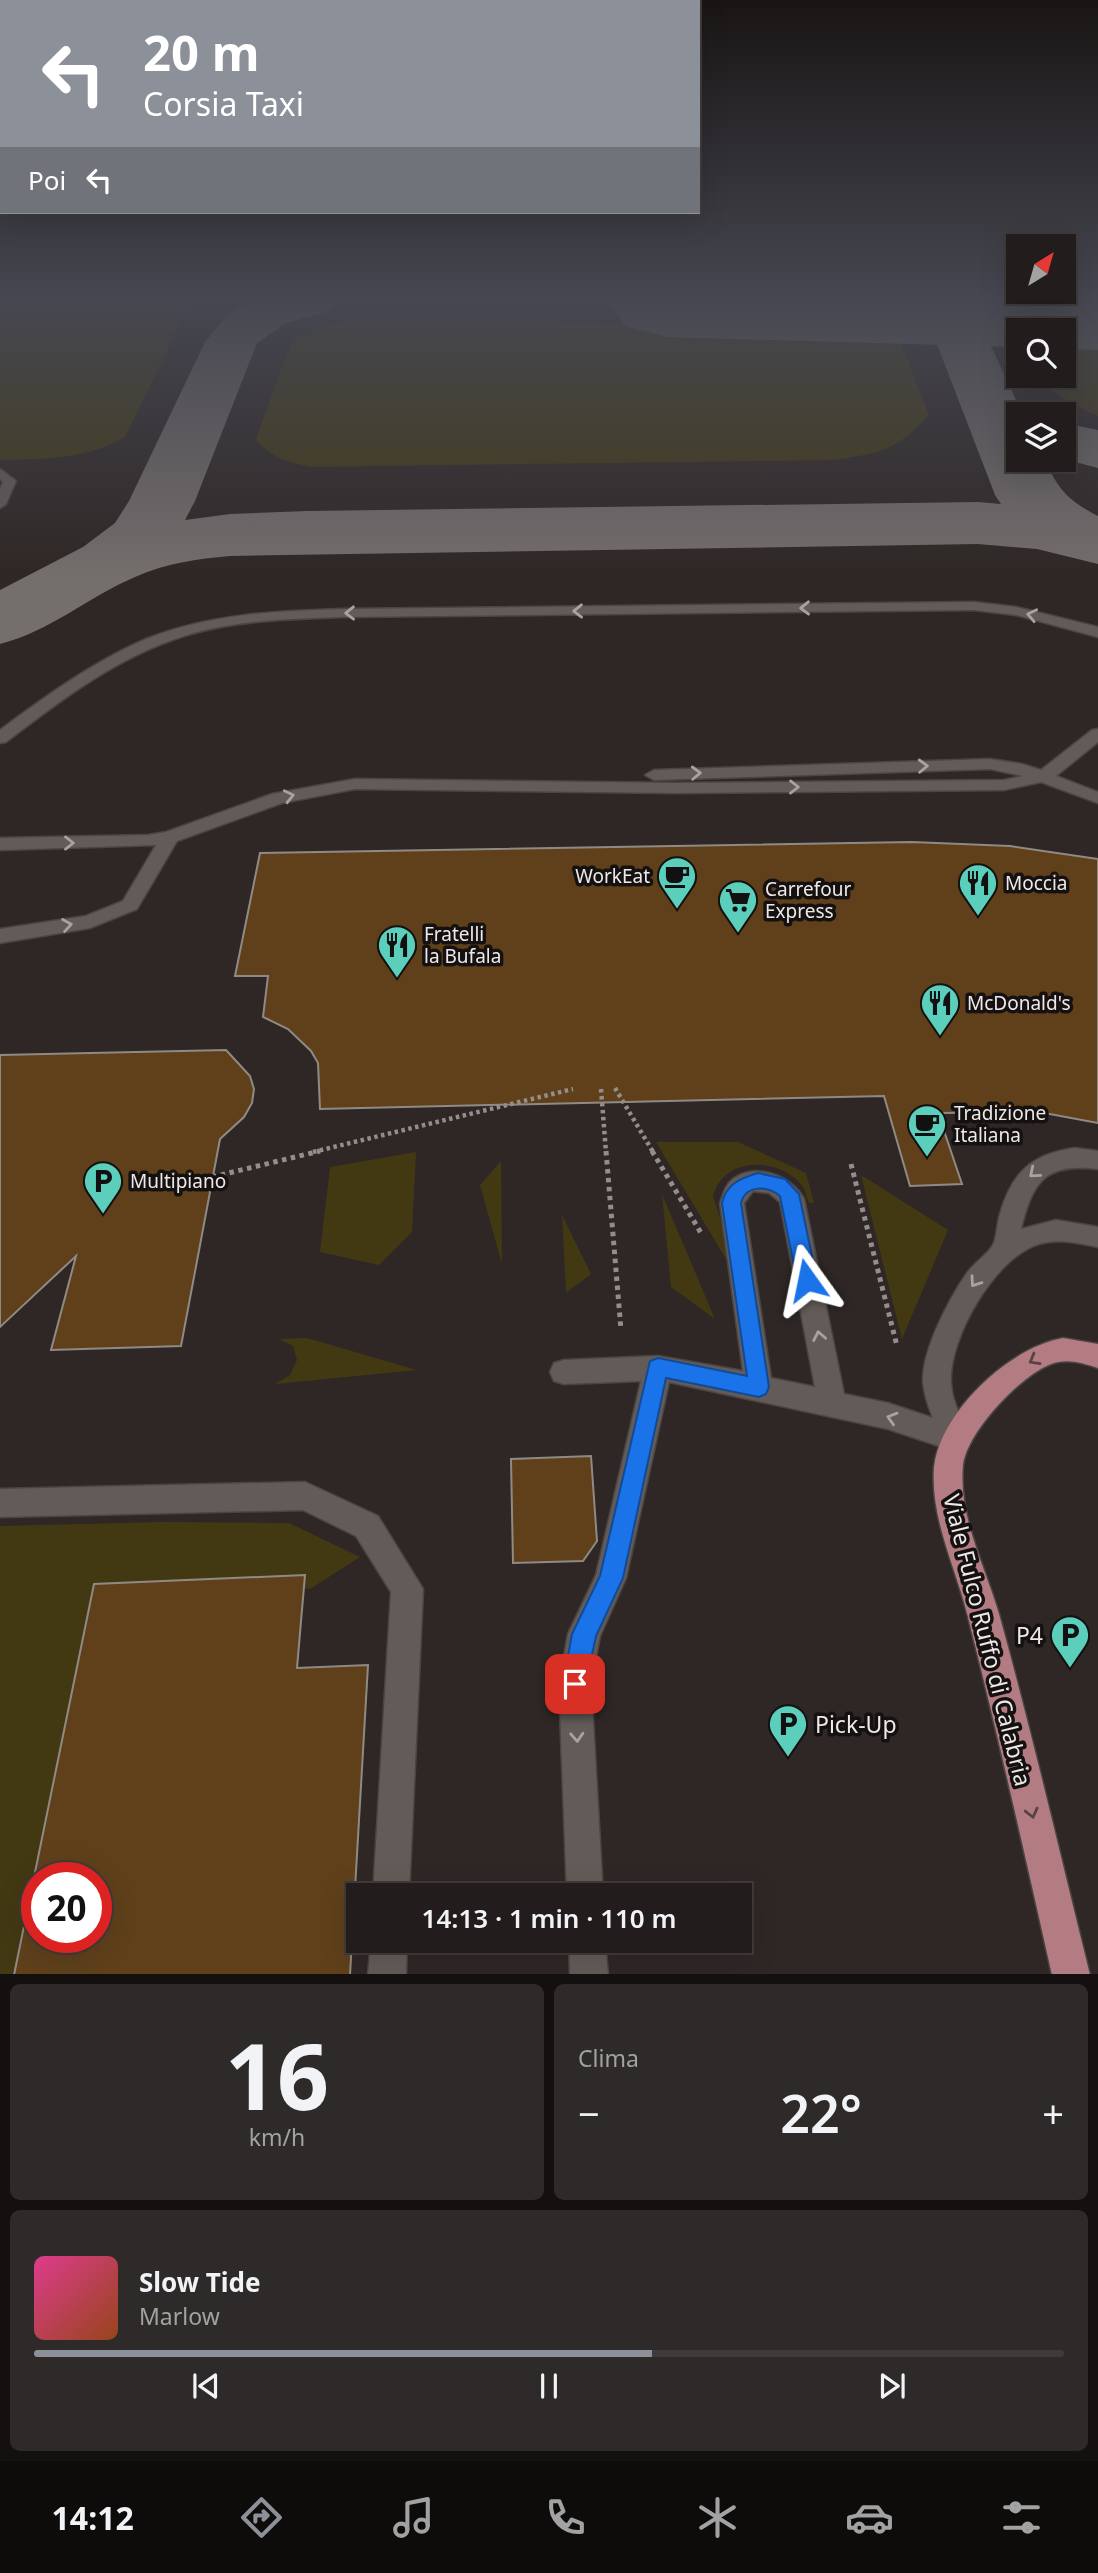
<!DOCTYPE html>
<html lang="it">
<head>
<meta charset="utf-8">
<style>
  :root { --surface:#221d1c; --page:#2e2a29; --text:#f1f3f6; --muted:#a2a2a3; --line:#3f3b3b; --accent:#8c9099 }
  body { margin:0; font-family:"Noto Sans",sans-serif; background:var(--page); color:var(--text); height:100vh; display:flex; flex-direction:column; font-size:26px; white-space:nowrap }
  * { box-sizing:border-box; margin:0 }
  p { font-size:23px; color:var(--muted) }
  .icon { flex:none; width:38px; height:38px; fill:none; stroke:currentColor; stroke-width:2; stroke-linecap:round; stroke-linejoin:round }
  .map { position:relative; height:1974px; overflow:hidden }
  .sheet { display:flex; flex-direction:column; gap:10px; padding:10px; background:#13100f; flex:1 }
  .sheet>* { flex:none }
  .guide { position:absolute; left:0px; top:0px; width:700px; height:214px; box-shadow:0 7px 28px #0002,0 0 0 2px var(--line); background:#8c9099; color:#fff; overflow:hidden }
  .needle { width:46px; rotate:37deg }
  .buttons { position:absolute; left:1006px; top:234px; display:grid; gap:14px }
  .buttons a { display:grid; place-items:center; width:70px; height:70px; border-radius:0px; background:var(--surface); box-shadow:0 7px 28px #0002,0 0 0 2px var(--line); font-size:35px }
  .speed { position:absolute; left:21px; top:1862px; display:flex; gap:14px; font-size:35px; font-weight:700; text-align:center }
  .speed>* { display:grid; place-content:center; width:91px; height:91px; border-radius:50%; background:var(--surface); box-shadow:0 7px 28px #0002,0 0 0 2px var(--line); line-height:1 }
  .speed .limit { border:10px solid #d22; background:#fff; color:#111 }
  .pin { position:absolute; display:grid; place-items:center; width:60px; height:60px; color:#fff; margin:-30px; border-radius:14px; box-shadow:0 4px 10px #0006 }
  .me { position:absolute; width:77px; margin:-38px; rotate:348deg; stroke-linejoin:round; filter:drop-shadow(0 0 5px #0008) }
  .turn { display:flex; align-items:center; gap:24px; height:147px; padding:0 28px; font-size:32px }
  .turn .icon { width:91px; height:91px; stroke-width:2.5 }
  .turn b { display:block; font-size:49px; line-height:60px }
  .then { display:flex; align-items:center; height:66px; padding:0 28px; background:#0003; gap:14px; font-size:26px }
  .big { font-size:52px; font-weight:600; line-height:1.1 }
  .sheet .card { flex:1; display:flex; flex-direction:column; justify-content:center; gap:10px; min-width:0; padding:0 24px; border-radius:10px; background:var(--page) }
  .sheet .dial { align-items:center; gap:0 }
  .dial b { font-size:91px; line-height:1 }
  .song { display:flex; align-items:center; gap:21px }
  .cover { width:84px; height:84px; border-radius:10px; background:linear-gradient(135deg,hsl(330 70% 55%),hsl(20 70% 35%)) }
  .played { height:7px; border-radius:4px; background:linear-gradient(90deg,var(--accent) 60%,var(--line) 60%) }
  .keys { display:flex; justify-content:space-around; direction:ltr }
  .heat { display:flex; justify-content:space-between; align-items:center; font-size:38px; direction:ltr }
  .sheet .tiles { flex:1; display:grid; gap:10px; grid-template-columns:1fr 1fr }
  .card:last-child { grid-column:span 2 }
  .trip { position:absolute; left:346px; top:1883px; width:406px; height:70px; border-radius:0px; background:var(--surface); box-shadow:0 7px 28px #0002,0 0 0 2px var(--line); font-weight:600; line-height:70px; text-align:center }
  .tab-bar { display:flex; height:112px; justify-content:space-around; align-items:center; background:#0e0c0b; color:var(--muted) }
  .tab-bar .icon { width:49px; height:49px }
  .tab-bar .active { color:var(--accent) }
  .tab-bar b { font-size:32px; color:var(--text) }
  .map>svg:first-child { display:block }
  .green { fill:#423913 }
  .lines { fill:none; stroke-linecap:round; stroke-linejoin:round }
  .taxiway { fill:#746e6c; fill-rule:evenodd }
  .runway { fill:#746e6c; fill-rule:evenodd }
  .building { fill:#5f401b; stroke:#908a84; stroke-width:2; fill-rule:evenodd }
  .minor-casing { stroke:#4a4442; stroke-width:3 }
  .major-casing { stroke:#4a4442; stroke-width:3 }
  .path-far1 { stroke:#938d8b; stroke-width:4.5; stroke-dasharray:3.5 3.5; stroke-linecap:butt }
  .path { stroke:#938d8b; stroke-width:5; stroke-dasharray:4.5 4.5; stroke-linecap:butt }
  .minor { fill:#635b58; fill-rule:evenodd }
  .major { fill:#b27c82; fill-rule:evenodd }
  .oneway { stroke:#a8a2a0 }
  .oneway2 { stroke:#5b4143 }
  .route { fill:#1a73e8; stroke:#114b97; stroke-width:2 }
  .labels { text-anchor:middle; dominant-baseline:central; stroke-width:7; stroke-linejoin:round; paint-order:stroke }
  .poi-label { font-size:19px; fill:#eee9e8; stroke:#141110; text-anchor:start }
  .near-poi-label { font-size:23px; fill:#eee9e8; stroke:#141110; text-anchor:end }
  .near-street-label { font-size:23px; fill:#eee9e8; stroke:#141110 }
</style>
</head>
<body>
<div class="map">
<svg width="1098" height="1975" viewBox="0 0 1098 1975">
  <rect width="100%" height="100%" fill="#2e2725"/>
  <path class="green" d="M 0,300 L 189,306 L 125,437 C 88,459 43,459 0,460 Z
    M 388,317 L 892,333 L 899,338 L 929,415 C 896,451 881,453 834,460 L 311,467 C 287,462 273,458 256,440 C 262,425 286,350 293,342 C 314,323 361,321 388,317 Z
    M 1077,339 L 1098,340 L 1098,416 C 1077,406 1054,396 1040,376 L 1064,376 L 1064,341 Z
    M 656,1142 L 738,1142 L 806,1173 L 814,1203 L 809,1203 C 807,1198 805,1191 803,1187 C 781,1156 723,1156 713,1196 L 732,1254 L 726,1259 Z
    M 416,1152 L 412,1232 L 379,1265 L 320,1252 L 330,1167 Z
    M 501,1161 L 502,1264 L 480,1185 Z
    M 861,1175 L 948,1230 L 902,1339 Z
    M 662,1194 L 715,1319 L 671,1287 Z
    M 562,1215 L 591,1274 L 566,1293 Z
    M 307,1338 L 417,1370 L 275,1384 L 290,1375 L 297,1360 L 293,1346 L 279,1339 Z
    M 163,1522 L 289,1523 L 360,1557 L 310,1589 L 205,1579 L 94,1584 L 14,1975 L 0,1974 L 0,1526 Z"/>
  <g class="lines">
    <path class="taxiway" d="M 255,300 L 340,300 L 332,310 L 286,323 L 257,343 L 195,501 L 185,520 L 230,514 L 307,511 L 978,502 L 1001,504 L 995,495 L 932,331 C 910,316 878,323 852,317 L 845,306 L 849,300 L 946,300 L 963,306 L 985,300 L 1093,300 C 1098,309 1098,313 1093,322 C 1059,330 1015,314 986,335 L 1023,415 L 1018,415 L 1018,460 L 1045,460 C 1059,491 1068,500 1098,516 L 1098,564 L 1037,549 L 978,544 L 230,556 C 197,559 166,563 135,577 C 88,597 51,631 0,644 L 0,590 L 83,547 L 115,523 L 129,501 L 205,342 L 229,313 Z
      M 1064,423 L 1098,430 L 1098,468 L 1064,459 Z"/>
    <path class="runway" d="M 607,300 L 1098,300 L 1098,350 L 1064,349 L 1064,331 L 1018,331 L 1018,347 L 668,337 L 625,326 Z"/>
  </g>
  <path class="building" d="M 912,842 L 1010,846 L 1098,859 L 1098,1123 L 1039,1112 L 938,1113 L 962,1184 L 910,1186 L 884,1096 L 320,1109 L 318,1063 L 311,1051 L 288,1029 L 263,1017 L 268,976 L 235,976 L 260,853 Z
    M 226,1050 L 250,1076 L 254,1089 L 252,1103 L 244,1117 L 220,1139 L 181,1346 L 51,1350 L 76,1256 L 0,1327 L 0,1055 Z
    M 591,1456 L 597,1541 L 583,1561 L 513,1563 L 511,1459 Z
    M 305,1575 L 297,1668 L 368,1665 L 350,1975 L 14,1975 L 94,1584 ZM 37,1878 L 96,1878 L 96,1937 L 37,1937 Z"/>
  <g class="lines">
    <g class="minor-casing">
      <path id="minor" d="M 0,469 L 16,481 L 6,504 L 0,508 L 0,489 L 3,482 L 0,479 Z
        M 974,602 L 1016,607 L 1098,627 L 1098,637 L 1016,615 L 974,610 L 342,617 C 289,619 235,620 184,636 C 117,657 61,700 6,742 L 0,743 L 0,730 C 46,696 93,662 146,639 C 208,614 276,611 342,609 Z
        M 1098,729 L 1098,742 L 1056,776 L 1098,792 L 1098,803 L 1041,782 L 1004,790 L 676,793 L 355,789 L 282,803 L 177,841 L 137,909 L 90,928 L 0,943 L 0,929 L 86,916 L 123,901 L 156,845 L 0,850 L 0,838 L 148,835 L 166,832 L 272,794 L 355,779 L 676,783 L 1004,780 L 1023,776 L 990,769 L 654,780 L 645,775 L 654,770 L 990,759 L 1022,764 L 1041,770 L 1092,730 Z
        M 1075,1148 L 1098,1151 L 1098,1169 C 1046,1163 1033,1180 1021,1229 L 1056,1220 L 1098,1227 L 1098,1247 C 1078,1243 1059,1238 1039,1244 C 995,1257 948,1339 951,1383 C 952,1403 963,1421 971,1439 L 967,1448 L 957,1452 L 888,1429 L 669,1382 L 626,1578 L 600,1636 L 591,1684 L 603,1895 L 567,1895 L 559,1684 L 568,1634 L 596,1575 L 641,1381 L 564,1384 L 554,1381 L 550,1372 L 554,1363 L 564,1360 L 658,1356 L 743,1371 L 720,1203 C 723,1195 725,1185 733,1179 C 756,1162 792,1176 804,1199 L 844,1394 L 888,1403 L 933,1418 C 928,1406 924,1394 923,1382 C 922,1350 949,1299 967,1273 C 974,1263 987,1255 993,1245 C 997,1237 997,1223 1000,1214 C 1012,1172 1032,1154 1075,1148 ZM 753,1191 L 769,1193 L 780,1202 L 815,1387 L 771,1378 L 744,1203 Z
        M 305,1482 L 378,1516 L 423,1589 L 409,1895 L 373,1895 L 391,1592 L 356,1536 L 303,1510 L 0,1517 L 0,1489 Z
        M 371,1941 L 407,1941 L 406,1975 L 368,1975 Z
        M 569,1941 L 605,1941 L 608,1975 L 570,1975 Z"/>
    </g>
    <g class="major-casing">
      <path id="major" d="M 1063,1338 L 1098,1344 L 1098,1368 C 1083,1363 1066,1358 1051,1364 C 1020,1376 967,1432 963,1465 C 958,1516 985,1566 999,1614 C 1032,1733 1060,1854 1090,1975 L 1052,1975 C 1025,1855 998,1735 968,1617 C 956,1568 930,1518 934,1467 C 940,1412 1010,1347 1063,1338 Z"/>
    </g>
    <path class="path-far1" d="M 615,1088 L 653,1152
      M 601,1089 L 606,1152
      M 313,1152 L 573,1089"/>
    <path class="path" d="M 606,1151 L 621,1330
      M 652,1151 L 701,1233
      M 851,1164 L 897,1346
      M 212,1177 L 320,1151"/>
    <use href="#minor" class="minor"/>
    <use href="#major" class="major"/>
  </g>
  <defs><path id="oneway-chevron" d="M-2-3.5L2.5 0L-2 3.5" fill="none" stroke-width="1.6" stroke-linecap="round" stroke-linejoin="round" transform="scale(1.75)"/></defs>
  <g class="oneway">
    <use href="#oneway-chevron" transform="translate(805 608) rotate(179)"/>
    <use href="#oneway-chevron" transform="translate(578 611) rotate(179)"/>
    <use href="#oneway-chevron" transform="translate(350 613) rotate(179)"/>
    <use href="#oneway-chevron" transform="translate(1032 615) rotate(-168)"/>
    <use href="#oneway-chevron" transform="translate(923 766) rotate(-2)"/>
    <use href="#oneway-chevron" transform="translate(696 773) rotate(-2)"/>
    <use href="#oneway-chevron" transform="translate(794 787)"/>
    <use href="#oneway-chevron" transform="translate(289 796) rotate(-13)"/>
    <use href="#oneway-chevron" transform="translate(69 843)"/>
    <use href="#oneway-chevron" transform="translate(67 925) rotate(-9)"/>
    <use href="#oneway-chevron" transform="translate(1034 1173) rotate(140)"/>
    <use href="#oneway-chevron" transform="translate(975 1282) rotate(125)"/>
    <use href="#oneway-chevron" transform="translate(819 1336) rotate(-101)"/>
    <use href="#oneway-chevron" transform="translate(892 1418) rotate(-163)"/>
    <use href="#oneway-chevron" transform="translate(577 1737) rotate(87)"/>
  </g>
  <g class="oneway2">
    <use href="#oneway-chevron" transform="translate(1034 1360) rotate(150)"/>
    <use href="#oneway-chevron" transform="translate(1032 1813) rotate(76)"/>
  </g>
  <linearGradient id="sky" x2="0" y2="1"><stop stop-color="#191514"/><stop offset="0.52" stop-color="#464751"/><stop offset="1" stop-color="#464751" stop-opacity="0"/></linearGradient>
  <rect width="1098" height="577" fill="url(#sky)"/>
  <path class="route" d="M 758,1173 L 785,1179 L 799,1194 L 817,1280 L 814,1285 L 807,1288 L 800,1285 L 797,1280 L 780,1196 C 768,1186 746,1184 741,1203 L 769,1387 L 766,1394 L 759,1397 L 666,1378 L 623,1578 L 596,1636 L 584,1692 L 575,1696 L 566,1692 L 563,1684 L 572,1634 L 600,1576 L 650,1361 L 658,1358 L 747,1376 L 722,1203 C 726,1184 741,1178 758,1173 Z"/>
  <defs>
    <g id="cafe-pin" transform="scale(2.0125)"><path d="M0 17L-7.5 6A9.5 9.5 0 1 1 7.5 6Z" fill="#5bcebc" stroke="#141110"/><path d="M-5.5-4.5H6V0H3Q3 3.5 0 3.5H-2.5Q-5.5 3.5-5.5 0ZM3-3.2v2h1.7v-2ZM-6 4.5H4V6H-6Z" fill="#111"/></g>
    <g id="restaurant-pin" transform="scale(2.0125)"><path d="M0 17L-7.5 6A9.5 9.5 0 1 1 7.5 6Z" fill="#5bcebc" stroke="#141110"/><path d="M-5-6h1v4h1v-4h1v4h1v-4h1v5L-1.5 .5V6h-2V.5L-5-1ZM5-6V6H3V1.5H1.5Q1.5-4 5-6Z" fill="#111"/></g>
    <g id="supermarket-pin" transform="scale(2.0125)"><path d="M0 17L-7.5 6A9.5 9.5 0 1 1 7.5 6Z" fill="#5bcebc" stroke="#141110"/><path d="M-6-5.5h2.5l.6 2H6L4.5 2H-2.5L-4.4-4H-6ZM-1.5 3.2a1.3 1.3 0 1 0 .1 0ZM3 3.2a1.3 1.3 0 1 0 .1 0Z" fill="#111"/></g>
    <g id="parking-pin" transform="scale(2.0125)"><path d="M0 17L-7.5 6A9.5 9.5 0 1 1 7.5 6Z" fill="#5bcebc" stroke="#141110"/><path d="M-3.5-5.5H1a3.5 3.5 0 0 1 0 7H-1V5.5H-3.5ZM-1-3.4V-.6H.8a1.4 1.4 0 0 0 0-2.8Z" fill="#111"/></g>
  </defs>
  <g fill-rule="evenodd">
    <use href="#cafe-pin" x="677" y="876"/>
    <use href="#restaurant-pin" x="978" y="883"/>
    <use href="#supermarket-pin" x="738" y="900"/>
    <use href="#restaurant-pin" x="397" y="945"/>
    <use href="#restaurant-pin" x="940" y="1003"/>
    <use href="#cafe-pin" x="927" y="1124"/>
    <use href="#parking-pin" x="103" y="1181"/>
    <use href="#parking-pin" x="1070" y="1635"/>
    <use href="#parking-pin" x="788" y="1724"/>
  </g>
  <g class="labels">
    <g class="poi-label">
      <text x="650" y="876" text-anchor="end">WorkEat</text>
      <text x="1005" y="883">Moccia</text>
      <text x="765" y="889">Carrefour<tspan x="765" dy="22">Express</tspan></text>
      <text x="424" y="934">Fratelli<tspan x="424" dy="22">la Bufala</tspan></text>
      <text x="967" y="1003">McDonald's</text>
      <text x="954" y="1113">Tradizione<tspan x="954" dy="22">Italiana</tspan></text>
      <text x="130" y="1181">Multipiano</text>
    </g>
    <g class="near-poi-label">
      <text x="1043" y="1635">P4</text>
      <text x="815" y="1724" text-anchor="start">Pick-Up</text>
    </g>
    <g class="near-street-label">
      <text transform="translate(988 1640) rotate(76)">Viale Fulco Ruffo di Calabria</text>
    </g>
  </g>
</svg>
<div class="buttons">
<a><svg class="needle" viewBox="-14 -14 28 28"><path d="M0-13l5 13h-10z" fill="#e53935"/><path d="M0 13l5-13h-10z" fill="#a2a2a3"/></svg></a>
<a><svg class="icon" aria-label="search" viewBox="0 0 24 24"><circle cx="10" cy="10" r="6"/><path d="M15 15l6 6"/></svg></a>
<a><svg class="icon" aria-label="layers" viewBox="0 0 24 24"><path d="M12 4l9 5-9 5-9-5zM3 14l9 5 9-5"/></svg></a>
</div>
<div class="speed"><div class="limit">20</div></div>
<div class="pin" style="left:575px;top:1684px;background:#d93025"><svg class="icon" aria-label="arrive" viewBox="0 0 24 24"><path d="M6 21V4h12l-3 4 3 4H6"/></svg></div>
<svg class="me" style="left:807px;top:1280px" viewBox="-20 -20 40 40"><path d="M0-17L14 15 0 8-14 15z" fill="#1a73e8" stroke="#fff" stroke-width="4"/></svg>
<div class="trip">14:13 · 1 min · 110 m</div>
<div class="guide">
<div class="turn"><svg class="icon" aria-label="left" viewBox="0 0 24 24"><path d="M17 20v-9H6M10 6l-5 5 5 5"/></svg><div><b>20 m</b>Corsia Taxi</div></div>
<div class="then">Poi<svg class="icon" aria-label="left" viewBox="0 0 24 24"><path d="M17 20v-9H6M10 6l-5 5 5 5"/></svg></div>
</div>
</div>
<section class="sheet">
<div class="tiles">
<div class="card dial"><b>16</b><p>km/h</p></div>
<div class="card"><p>Clima</p>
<div class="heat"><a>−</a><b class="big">22°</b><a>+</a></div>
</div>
<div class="card">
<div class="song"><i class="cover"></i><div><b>Slow Tide</b><p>Marlow</p></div></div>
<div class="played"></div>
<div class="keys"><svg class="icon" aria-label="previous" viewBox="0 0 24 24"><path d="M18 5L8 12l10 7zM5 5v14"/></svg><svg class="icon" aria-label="pause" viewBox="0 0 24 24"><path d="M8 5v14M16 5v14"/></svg><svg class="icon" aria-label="next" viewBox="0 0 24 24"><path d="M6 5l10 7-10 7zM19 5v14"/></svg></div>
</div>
</div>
</section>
<nav class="tab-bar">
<b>14:12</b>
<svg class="icon active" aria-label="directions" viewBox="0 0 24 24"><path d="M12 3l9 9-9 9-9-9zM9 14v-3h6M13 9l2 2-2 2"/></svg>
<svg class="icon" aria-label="music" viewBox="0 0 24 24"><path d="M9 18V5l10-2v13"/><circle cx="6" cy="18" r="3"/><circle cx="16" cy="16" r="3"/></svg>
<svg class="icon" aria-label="phone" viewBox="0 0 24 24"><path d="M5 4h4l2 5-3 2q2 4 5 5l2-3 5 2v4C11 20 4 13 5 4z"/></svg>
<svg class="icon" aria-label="climate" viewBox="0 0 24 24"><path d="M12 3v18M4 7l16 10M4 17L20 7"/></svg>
<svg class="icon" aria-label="car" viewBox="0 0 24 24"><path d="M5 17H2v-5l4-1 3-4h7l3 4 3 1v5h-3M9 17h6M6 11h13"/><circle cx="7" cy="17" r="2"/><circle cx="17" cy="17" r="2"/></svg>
<svg class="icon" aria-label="filters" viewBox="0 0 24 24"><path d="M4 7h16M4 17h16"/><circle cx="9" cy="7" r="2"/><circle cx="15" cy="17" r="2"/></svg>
</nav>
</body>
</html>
